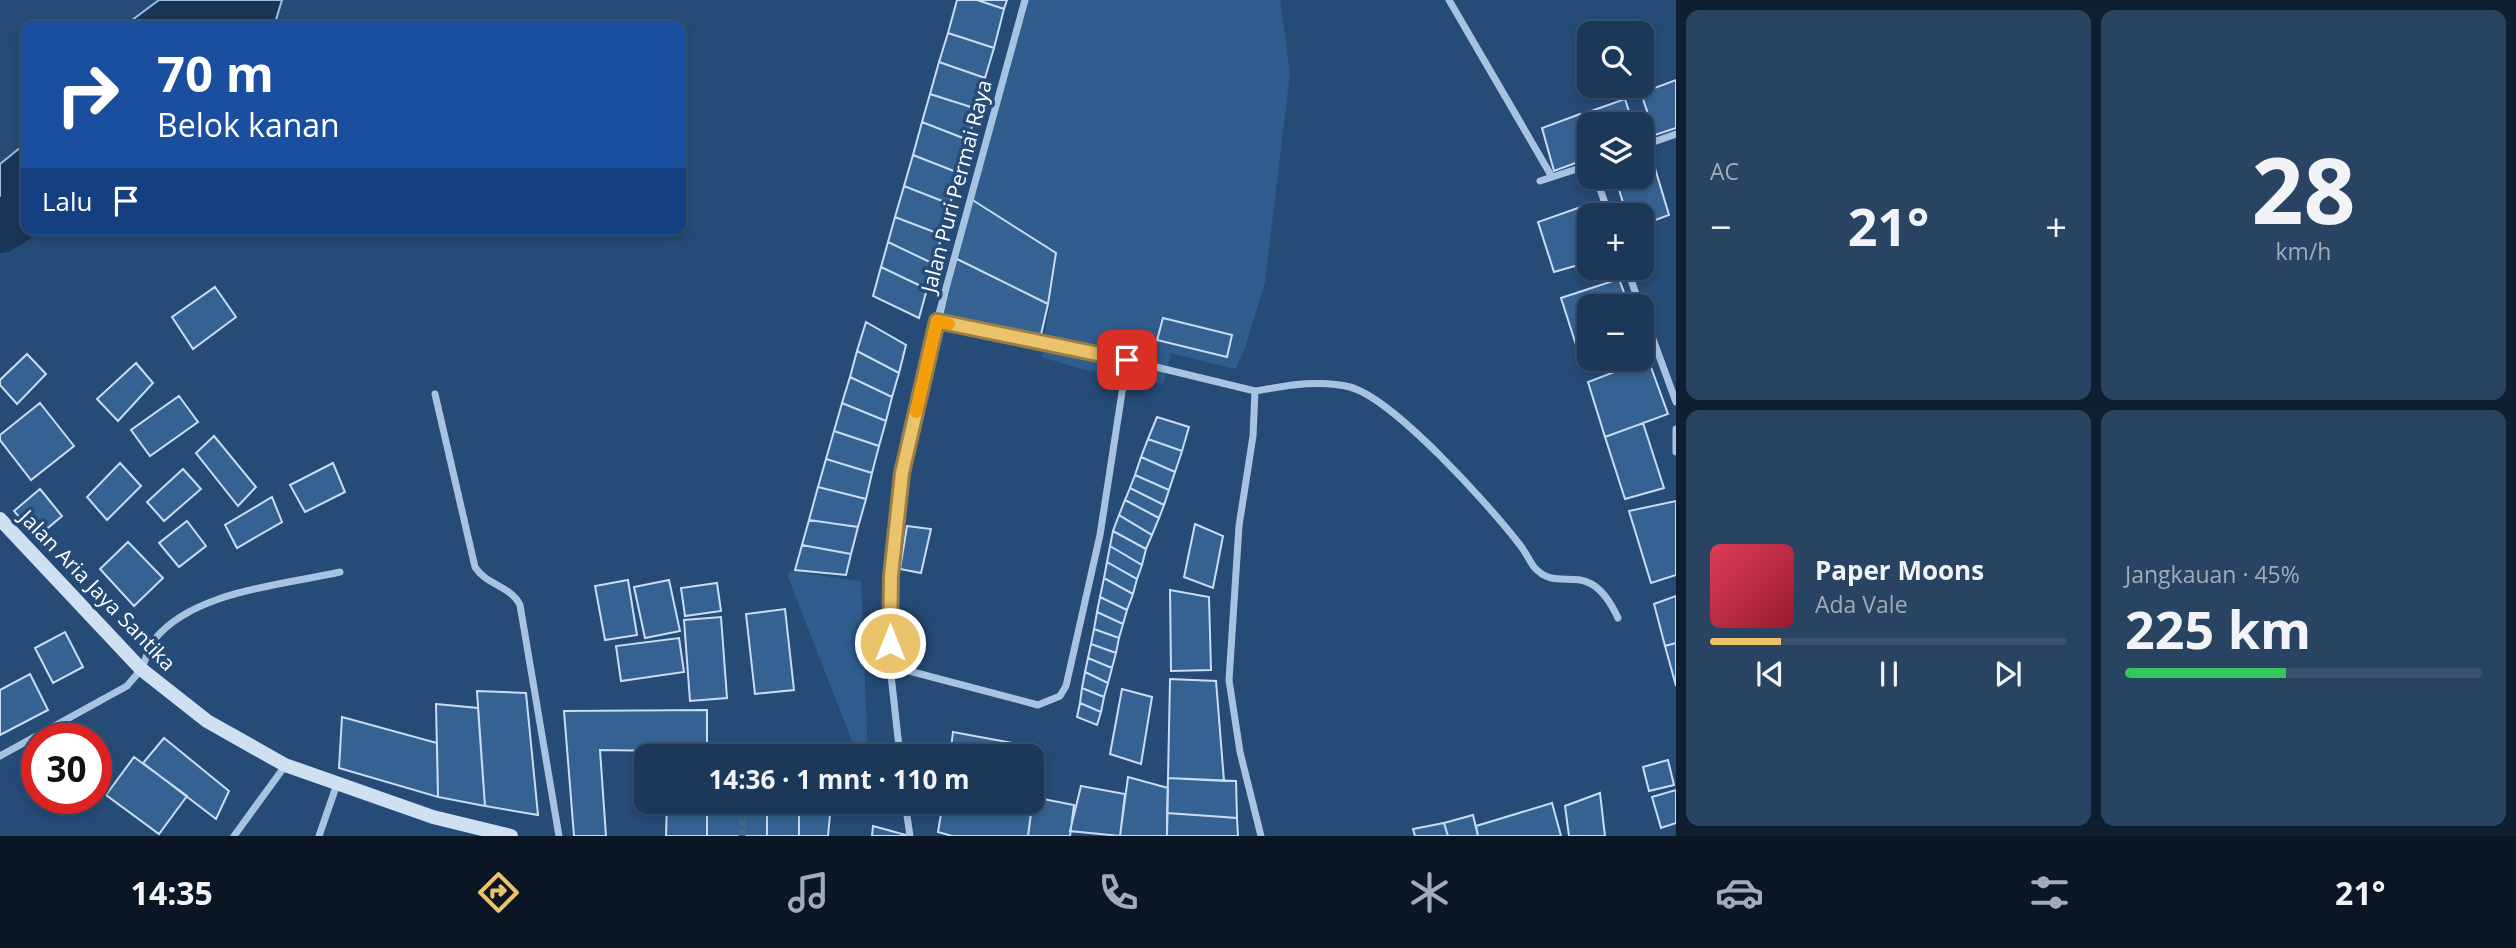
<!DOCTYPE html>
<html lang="id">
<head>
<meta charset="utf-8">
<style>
  :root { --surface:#1c3859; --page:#294362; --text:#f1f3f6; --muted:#a0acba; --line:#3a526f; --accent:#ebc36c }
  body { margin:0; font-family:"Open Sans",sans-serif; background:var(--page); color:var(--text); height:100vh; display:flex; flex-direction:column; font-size:26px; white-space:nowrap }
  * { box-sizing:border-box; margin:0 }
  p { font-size:23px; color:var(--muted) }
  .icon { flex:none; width:38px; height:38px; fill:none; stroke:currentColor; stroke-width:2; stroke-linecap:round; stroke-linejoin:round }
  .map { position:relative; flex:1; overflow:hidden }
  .side { display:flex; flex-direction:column; gap:10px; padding:10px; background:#0f1f31; width:840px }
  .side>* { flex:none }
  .hud { position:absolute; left:21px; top:21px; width:665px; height:214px; border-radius:14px; box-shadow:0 4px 10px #0003,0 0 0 2px var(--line); background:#1a4fa0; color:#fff; overflow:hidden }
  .buttons { position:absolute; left:1577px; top:21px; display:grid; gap:14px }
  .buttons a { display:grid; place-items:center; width:77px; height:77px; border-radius:14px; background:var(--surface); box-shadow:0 4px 10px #0003,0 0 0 2px var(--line); font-size:35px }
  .speed { position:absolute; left:21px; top:723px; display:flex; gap:14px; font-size:35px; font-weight:700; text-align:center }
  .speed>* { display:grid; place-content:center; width:91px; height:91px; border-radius:50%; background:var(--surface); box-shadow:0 4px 10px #0003,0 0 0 2px var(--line); line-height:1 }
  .speed .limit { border:10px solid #d22; background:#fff; color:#111 }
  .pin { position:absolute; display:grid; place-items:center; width:60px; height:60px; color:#fff; margin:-30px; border-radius:14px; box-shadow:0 4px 10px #0006 }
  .me { position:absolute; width:77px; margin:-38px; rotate:0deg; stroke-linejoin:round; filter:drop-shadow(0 0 5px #0008) }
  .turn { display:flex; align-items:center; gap:24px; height:147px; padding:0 21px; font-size:32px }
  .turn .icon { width:91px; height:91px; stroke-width:2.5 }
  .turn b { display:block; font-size:49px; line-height:60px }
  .then { display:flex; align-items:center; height:66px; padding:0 21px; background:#0003; gap:14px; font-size:26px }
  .big { font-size:52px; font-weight:700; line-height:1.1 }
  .side .card { flex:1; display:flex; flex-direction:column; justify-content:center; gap:10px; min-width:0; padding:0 24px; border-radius:14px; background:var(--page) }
  .side .dial { align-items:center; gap:0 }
  .dial b { font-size:91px; line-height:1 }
  .song { display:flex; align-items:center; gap:21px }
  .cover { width:84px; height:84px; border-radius:10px; background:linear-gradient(135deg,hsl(350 70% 55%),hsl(350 70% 35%)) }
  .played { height:7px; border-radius:4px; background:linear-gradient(90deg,var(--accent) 20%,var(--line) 20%) }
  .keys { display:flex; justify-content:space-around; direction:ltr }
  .heat { display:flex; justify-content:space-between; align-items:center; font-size:38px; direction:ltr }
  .charge { height:10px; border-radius:5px; background:linear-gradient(90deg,#34c759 45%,var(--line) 0) }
  .side .tiles { flex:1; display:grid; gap:10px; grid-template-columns:repeat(2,1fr) }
  .trip { position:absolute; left:634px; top:744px; width:410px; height:70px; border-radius:14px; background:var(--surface); box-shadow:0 4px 10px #0003,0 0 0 2px var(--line); font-weight:700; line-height:70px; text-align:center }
  .tab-bar { display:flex; height:112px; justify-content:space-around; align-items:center; background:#0b1624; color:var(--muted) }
  .tab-bar .icon { width:49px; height:49px }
  .tab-bar .selected { color:var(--accent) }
  .tab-bar b { font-size:32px; color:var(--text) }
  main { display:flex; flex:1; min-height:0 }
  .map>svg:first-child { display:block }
  .green { fill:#305d8e }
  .water { fill:#1a3657; stroke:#9bbee3; stroke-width:2 }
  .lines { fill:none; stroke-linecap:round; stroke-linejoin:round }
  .river { stroke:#1a3657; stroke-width:52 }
  .building { fill:#366293; stroke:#c9ddf2; stroke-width:2 }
  .street-tunnel { stroke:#47668b; stroke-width:7; stroke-dasharray:7 3.5; stroke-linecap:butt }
  .street { stroke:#a7c3e2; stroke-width:7 }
  .secondary { stroke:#cfe0f3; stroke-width:14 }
  .route-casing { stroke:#997f46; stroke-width:18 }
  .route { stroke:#ebc36c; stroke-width:12 }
  .slow { stroke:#f59e0b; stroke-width:12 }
  .labels { text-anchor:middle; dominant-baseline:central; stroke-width:7; stroke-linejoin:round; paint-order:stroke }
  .street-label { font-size:21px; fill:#fff; stroke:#264b77 }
</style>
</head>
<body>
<main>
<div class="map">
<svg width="1676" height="836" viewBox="0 0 1676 836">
  <rect width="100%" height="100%" fill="#264b77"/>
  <path class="green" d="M 1027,0 L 1280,0 L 1290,73 L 1265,282 L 1244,351 L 1235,369 L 1171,353 L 1163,384 L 1081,369 L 1042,357 L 1057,253 L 971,198 Z
    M 789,571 L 861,581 L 868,756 L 858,756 L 788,577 Z"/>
  <path class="water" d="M 159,0 L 282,0 L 274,26 L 124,26 Z
    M 26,143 L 26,205 L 12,220 L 0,211 L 0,164 Z"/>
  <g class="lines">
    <path class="river" d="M 0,227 L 12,220"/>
  </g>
  <path class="building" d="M 957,0 L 977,0 L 1004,9 L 994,48 L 948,33 Z
    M 977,0 L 1007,0 L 1004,9 Z
    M 948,33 L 994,48 L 985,78 L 939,62 Z
    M 939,62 L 985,78 L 977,109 L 930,94 Z
    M 1676,80 L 1676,128 L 1655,135 L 1641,93 Z
    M 930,94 L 977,109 L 968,140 L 922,122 Z
    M 1625,99 L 1633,124 L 1592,124 L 1588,112 Z
    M 1580,114 L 1589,142 L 1589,158 L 1554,171 L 1542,128 Z
    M 922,122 L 968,140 L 959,173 L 913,155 Z
    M 913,155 L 959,173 L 950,204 L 904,186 Z
    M 1651,155 L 1669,215 L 1642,225 L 1642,215 L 1627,215 L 1615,177 L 1642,177 L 1642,158 Z
    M 904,186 L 950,204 L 942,235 L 895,217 Z
    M 971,199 L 1056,253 L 1048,304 L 955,258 Z
    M 1592,203 L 1596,215 L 1589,215 L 1589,262 L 1554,272 L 1538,222 Z
    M 895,217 L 942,235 L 934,264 L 888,242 Z
    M 888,242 L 934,264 L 927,289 L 881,267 Z
    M 955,258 L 1048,304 L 1040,339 L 942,316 Z
    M 881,267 L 927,289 L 919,318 L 873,296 Z
    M 1619,279 L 1629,306 L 1589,306 L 1589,344 L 1577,348 L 1561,298 Z
    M 215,287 L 236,317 L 193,349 L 172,317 Z
    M 1163,318 L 1232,335 L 1227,357 L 1157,340 Z
    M 866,322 L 906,345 L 899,373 L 857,351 Z
    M 857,351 L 899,373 L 892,397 L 850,377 Z
    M 27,354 L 46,374 L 17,404 L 0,385 L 0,380 Z
    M 1648,359 L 1668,414 L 1605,437 L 1588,382 Z
    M 136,363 L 153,383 L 118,421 L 97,399 Z
    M 850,377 L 892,397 L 886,421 L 842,403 Z
    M 179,396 L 198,422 L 150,456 L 131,430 Z
    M 40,403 L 74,446 L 31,480 L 0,440 L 0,435 Z
    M 842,403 L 886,421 L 879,446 L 834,431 Z
    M 1157,417 L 1189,427 L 1182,451 L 1148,439 Z
    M 1643,423 L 1664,488 L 1625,499 L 1605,437 Z
    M 834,431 L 879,446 L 872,473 L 826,459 Z
    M 214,436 L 256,487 L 238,506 L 196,453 Z
    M 1148,439 L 1182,451 L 1175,472 L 1141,457 Z
    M 1141,457 L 1175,472 L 1169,490 L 1135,475 Z
    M 826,459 L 872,473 L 866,499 L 818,487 Z
    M 120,463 L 141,486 L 107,520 L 87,497 Z
    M 333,463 L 345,492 L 305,512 L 290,485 Z
    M 183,469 L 201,489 L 164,521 L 147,502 Z
    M 1135,475 L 1169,490 L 1164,505 L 1130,488 Z
    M 818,487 L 866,499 L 858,527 L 809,520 Z
    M 1130,488 L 1164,505 L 1159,518 L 1125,500 Z
    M 40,489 L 62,516 L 36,538 L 14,511 Z
    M 272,497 L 282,522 L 237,548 L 225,525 Z
    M 1125,500 L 1159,518 L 1152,535 L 1119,515 Z
    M 1676,501 L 1676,575 L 1651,583 L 1629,511 Z
    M 1119,515 L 1152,535 L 1146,549 L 1113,531 Z
    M 809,520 L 858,527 L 851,554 L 802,545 Z
    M 187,521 L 206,546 L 179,567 L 159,543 Z
    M 1195,524 L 1223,536 L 1213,588 L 1184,577 Z
    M 907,526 L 931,529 L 921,573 L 900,569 Z
    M 1113,531 L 1146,549 L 1142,565 L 1110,546 Z
    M 128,542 L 163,578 L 134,606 L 100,569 Z
    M 802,545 L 851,554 L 846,575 L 795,570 Z
    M 1110,546 L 1142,565 L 1137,579 L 1107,562 Z
    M 1107,562 L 1137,579 L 1133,594 L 1104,578 Z
    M 1104,578 L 1133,594 L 1127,610 L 1100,597 Z
    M 628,580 L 637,635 L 605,640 L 595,586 Z
    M 669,580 L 680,631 L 645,638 L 634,587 Z
    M 717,583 L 721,611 L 685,616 L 681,588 Z
    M 1170,590 L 1209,597 L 1211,670 L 1171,671 Z
    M 1676,596 L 1676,643 L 1665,646 L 1654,604 Z
    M 1100,597 L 1127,610 L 1123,624 L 1097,612 Z
    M 785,609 L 794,690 L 755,694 L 746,614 Z
    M 1097,612 L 1123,624 L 1119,638 L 1094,629 Z
    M 721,617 L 727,698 L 690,701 L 684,620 Z
    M 1094,629 L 1119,638 L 1116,653 L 1091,644 Z
    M 65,632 L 83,667 L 53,683 L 35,648 Z
    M 679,638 L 684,672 L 621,681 L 616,646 Z
    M 1676,643 L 1676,686 L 1665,646 Z
    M 1091,644 L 1116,653 L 1112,668 L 1088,658 Z
    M 1088,658 L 1112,668 L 1108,683 L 1085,672 Z
    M 1085,672 L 1108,683 L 1104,697 L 1082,688 Z
    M 30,674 L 48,710 L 0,735 L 0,690 Z
    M 1170,679 L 1216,681 L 1224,781 L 1168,778 Z
    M 1082,688 L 1104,697 L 1101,712 L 1080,703 Z
    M 1122,689 L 1152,697 L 1141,764 L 1110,754 Z
    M 477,691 L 526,693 L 538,815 L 485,806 Z
    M 1080,703 L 1101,712 L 1097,725 L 1077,717 Z
    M 436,704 L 478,708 L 485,806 L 438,797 Z
    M 707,710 L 707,756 L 667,756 L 668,751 L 600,750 L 606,836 L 574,836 L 564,711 Z
    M 342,717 L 437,743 L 438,797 L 339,768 Z
    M 953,732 L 1040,748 L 1028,836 L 952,836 L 938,832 L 943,802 L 1031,802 L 1031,756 L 950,756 Z
    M 164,738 L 229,791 L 216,819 L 143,763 Z
    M 134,757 L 187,796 L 159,834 L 106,795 Z
    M 1668,760 L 1674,785 L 1649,791 L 1643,767 Z
    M 1128,777 L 1168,788 L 1167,836 L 1120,836 Z
    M 1168,778 L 1236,781 L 1237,818 L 1167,813 Z
    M 1081,786 L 1125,794 L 1120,836 L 1070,831 Z
    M 1676,790 L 1676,823 L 1661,828 L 1652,797 Z
    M 1600,793 L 1605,836 L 1569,836 L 1565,806 Z
    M 1033,797 L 1074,805 L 1070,836 L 1028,836 Z
    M 667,802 L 707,802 L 707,836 L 666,836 Z
    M 707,802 L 767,802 L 767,836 L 707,836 Z
    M 767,802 L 799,802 L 799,836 L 767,836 Z
    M 799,802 L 831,804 L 828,836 L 799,836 Z
    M 1552,803 L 1561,836 L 1478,836 L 1476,826 Z
    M 1167,813 L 1237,818 L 1238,836 L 1167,836 Z
    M 1473,815 L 1478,836 L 1448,836 L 1444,823 Z
    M 1444,823 L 1448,836 L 1415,836 L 1413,829 Z
    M 873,826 L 906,835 L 906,836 L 872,836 Z"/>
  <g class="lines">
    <path class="street-tunnel" d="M 742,836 L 743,802"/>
    <path class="street" d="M 1449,0 L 1552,177
      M 1642,146 L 1676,134
      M 1596,177 L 1609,215
      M 1540,181 L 1589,165
      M 1627,268 L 1640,306
      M 1642,309 L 1676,402
      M 937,321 L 1127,360 L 1255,391 L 1253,436 L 1239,526 L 1229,680 L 1240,752 L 1261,836
      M 1255,391 C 1285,386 1320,379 1350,387 C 1394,399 1490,506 1520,545 C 1525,551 1529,560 1534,567 C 1560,597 1588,553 1618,618
      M 435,394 L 475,567 C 486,585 511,586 520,605 L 559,836
      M 1676,429 L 1676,452
      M 890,666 L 1038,705 L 1060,696 L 1066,686 L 1100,535 L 1127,360
      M 0,756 L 127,686 C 131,681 137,675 141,669 C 147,660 147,648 154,640 C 193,591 282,585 340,572
      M 900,756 L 890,666 L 891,576 L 902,473 L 937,321 L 1025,0
      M 905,802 L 910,836
      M 234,836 L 285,766
      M 319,836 L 338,781"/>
    <path class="secondary" d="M 0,519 L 141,669 L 207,721 L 285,765 L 433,817 L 511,836"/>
  </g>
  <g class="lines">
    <g class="route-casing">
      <path id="route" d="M 890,643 L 891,576 L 902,473 L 937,321 L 1127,360"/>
    </g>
    <use href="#route" class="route"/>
    <path class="slow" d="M 916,412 L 937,321 L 949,324"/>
  </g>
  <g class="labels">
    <g class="street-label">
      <text transform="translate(956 186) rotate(-75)">Jalan Puri Permai Raya</text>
      <text transform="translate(98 590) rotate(46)">Jalan Aria Jaya Santika</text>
    </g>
  </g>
</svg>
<div class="buttons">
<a><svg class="icon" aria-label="search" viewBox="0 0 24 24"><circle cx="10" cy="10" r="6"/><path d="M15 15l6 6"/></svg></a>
<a><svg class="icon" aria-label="layers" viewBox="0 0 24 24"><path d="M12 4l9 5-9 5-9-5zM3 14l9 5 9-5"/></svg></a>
<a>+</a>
<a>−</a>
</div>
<div class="speed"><div class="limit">30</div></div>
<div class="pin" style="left:1127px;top:360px;background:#d93025"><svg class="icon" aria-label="arrive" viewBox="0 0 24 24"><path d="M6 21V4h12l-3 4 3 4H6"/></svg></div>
<svg class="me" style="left:890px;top:643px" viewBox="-20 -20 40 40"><circle r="17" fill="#ebc36c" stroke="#fff" stroke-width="3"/><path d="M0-11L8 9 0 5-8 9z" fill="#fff"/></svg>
<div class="trip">14:36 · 1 mnt · 110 m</div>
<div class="hud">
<div class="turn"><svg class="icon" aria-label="right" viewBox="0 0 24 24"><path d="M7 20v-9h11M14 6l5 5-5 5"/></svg><div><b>70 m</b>Belok kanan</div></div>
<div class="then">Lalu<svg class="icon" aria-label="arrive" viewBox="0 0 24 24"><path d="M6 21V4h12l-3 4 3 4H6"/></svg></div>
</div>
</div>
<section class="side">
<div class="tiles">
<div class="card"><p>AC</p>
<div class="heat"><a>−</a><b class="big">21°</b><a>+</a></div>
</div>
<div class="card dial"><b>28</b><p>km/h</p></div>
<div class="card">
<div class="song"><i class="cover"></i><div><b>Paper Moons</b><p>Ada Vale</p></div></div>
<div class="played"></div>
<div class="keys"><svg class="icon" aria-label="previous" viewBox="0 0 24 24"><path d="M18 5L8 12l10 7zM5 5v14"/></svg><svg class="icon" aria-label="pause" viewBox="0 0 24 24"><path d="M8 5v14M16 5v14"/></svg><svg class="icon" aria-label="next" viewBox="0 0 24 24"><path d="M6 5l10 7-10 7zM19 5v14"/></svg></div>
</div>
<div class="card"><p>Jangkauan · 45%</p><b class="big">225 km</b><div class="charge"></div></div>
</div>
</section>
</main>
<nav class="tab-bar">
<b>14:35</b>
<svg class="icon selected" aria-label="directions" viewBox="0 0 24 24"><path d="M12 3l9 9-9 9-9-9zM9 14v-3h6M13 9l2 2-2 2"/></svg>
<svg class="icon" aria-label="music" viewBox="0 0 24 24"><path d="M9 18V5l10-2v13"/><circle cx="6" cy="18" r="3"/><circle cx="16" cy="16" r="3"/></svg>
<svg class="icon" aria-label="phone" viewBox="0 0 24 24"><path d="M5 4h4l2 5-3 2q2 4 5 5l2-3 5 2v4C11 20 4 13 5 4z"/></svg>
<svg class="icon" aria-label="climate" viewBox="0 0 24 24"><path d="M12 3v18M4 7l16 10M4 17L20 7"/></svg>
<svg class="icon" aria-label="car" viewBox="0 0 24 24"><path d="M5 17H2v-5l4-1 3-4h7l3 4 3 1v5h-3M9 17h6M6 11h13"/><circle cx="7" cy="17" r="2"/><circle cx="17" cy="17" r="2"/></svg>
<svg class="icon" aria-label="filters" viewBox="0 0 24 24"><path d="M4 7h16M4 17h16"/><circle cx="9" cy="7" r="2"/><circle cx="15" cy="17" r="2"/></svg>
<b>21°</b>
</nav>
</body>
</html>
